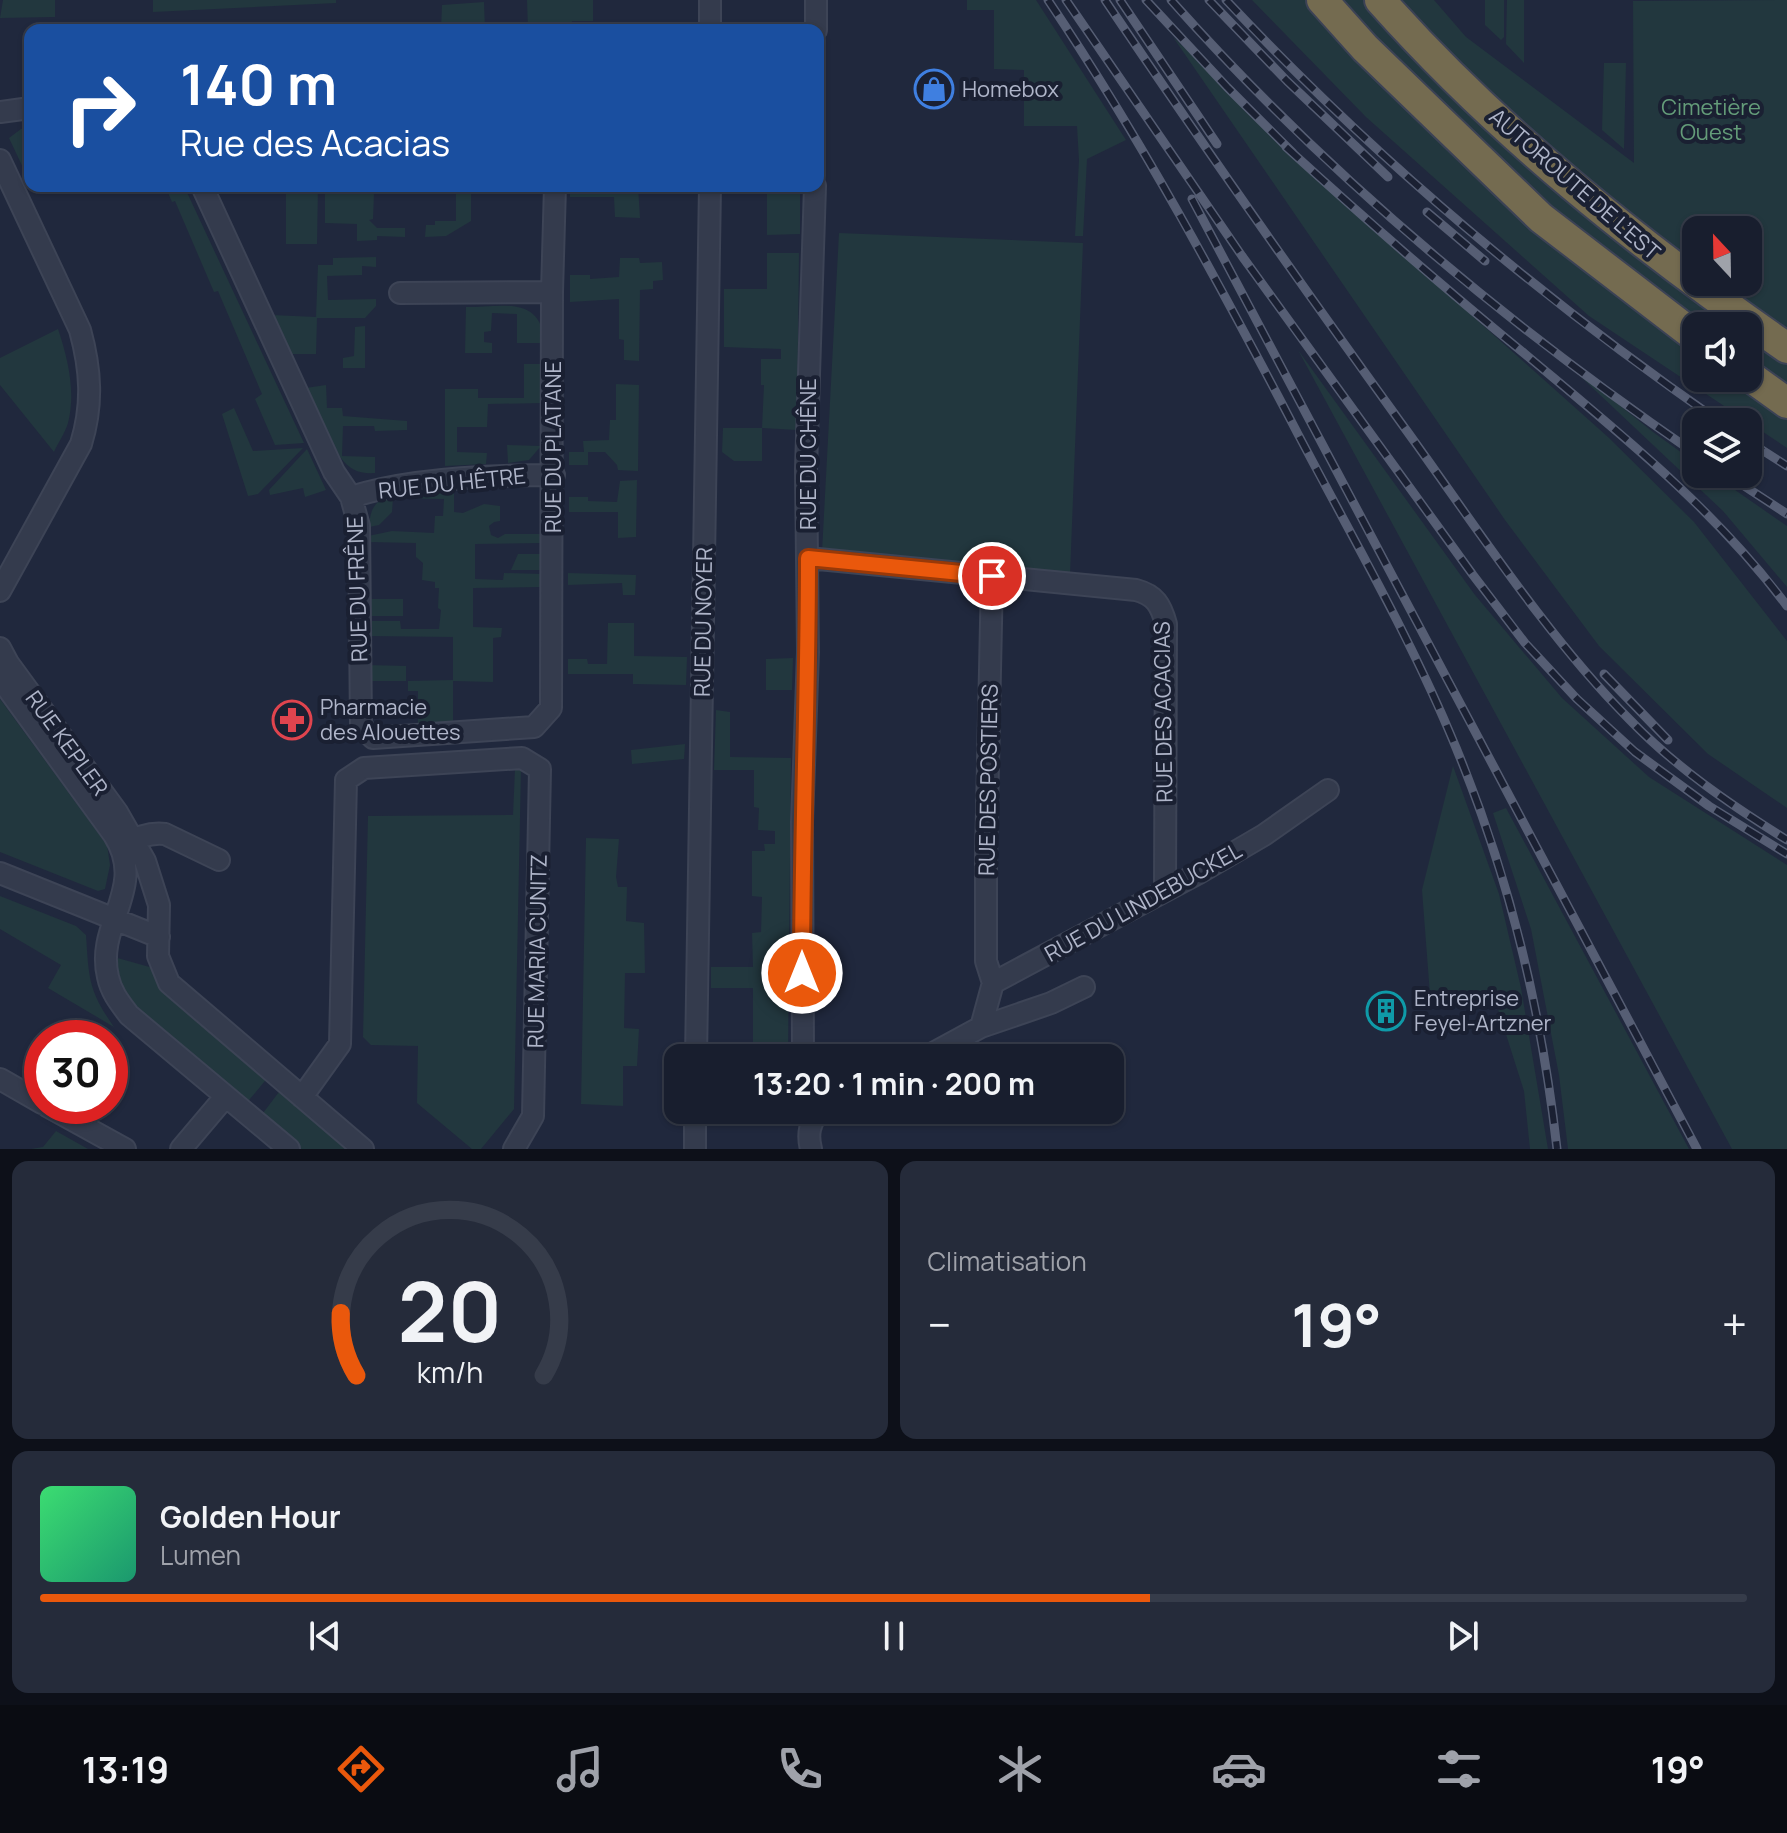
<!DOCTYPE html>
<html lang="fr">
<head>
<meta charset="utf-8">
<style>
  :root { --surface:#181e2e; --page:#252b3a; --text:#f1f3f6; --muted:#9fa2aa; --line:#363c4a; --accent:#ea580c }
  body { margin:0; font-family:Manrope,sans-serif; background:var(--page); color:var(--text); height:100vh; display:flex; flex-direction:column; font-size:30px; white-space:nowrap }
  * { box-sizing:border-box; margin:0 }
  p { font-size:26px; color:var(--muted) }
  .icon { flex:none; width:44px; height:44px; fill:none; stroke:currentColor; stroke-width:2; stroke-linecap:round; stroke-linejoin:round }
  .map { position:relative; height:1149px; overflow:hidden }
  .sheet { display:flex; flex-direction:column; gap:12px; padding:12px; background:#0d1019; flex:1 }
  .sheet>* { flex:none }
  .guide { position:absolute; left:24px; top:24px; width:800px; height:168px; border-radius:16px; box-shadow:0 2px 6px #0004,0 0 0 2px var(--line); background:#1a4fa0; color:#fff; overflow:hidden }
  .needle { width:52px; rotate:338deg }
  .buttons { position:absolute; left:1682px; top:216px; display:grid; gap:16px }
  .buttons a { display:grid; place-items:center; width:80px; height:80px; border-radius:16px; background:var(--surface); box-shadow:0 2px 6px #0004,0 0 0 2px var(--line); font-size:40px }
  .speed { position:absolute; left:24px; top:1020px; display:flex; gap:16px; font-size:40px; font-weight:700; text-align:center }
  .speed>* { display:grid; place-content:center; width:104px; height:104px; border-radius:50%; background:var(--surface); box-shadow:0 2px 6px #0004,0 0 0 2px var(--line); line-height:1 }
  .speed .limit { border:12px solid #d22; background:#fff; color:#111 }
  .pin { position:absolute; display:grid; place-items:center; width:68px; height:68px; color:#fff; margin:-34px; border:4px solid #fff; border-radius:50%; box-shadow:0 2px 8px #0007 }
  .me { position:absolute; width:88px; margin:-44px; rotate:0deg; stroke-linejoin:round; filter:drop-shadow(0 0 6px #0008) }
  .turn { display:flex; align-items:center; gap:28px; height:168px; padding:0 24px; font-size:36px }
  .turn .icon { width:104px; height:104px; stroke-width:2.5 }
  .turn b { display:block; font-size:56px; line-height:68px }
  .big { font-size:60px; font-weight:700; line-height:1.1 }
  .sheet .card { flex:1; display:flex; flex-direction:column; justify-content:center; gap:12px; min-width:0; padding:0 28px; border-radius:16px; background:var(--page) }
  .sheet .dial { align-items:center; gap:0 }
  .dial svg { height:208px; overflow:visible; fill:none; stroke:var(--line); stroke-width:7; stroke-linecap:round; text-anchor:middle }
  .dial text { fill:var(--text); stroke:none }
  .song { display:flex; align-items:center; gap:24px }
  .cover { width:96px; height:96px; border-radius:12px; background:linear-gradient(135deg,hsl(140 70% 55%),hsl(160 70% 35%)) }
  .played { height:8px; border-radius:4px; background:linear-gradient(90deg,var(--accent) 65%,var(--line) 65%) }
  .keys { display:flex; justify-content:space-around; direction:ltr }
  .heat { display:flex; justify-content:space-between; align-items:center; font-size:44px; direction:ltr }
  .sheet .tiles { flex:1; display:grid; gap:12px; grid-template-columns:1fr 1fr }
  .card:last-child { grid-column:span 2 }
  .trip { position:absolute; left:664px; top:1044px; width:460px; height:80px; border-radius:16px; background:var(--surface); box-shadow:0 2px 6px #0004,0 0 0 2px var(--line); font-weight:700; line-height:80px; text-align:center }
  .tab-bar { display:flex; height:128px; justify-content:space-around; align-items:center; background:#0a0c12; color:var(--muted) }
  .tab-bar .icon { width:56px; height:56px }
  .tab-bar .on { color:var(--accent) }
  .tab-bar b { font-size:36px; color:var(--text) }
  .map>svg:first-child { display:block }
  .green { fill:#22373e; fill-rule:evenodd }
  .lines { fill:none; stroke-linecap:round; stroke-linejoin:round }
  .minor-casing { stroke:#3d4456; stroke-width:24 }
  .highway-casing { stroke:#3c4255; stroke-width:34 }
  .minor { stroke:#343b4d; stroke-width:20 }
  .highway { stroke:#746b50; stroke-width:30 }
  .rail-casing { stroke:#565e74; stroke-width:9 }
  .rail { stroke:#1a2032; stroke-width:6; stroke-dasharray:18; stroke-linecap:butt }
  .route-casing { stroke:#983908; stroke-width:20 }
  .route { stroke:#ea580c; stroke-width:14 }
  .labels { text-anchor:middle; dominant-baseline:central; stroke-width:8; stroke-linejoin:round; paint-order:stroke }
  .poi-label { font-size:22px; fill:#afb5c9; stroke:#1a2032; text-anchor:start }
  .park-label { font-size:22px; fill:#649c79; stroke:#1a2032 }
  .street-label { font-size:22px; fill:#afb5c9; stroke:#1a2032 }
</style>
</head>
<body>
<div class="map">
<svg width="1787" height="1149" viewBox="0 0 1787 1149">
  <rect width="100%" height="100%" fill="#20283d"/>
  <path class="green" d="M 3,0 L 55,0 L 55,17 L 0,18 Z
    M 153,0 L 336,0 L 336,3 L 153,12 Z
    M 527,0 L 593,0 L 593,21 L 572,21 L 571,29 L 528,30 Z
    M 967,0 L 1036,0 L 1126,140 L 1087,159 L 1083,236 L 1075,236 L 1079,160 L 1077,126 L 1024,126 L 1024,70 L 994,69 L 994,10 L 967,10 Z
    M 1252,0 L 1434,0 L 1466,37 L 1634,163 L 1633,1 L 1787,0 L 1787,448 L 1589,316 L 1366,117 ZM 1696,230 L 1748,230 L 1748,282 L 1696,282 ZM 1696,326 L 1748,326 L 1748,378 L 1696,378 Z
    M 1485,0 L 1504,0 L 1504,37 L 1501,40 L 1485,25 Z
    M 1507,0 L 1524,0 L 1524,63 L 1506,44 Z
    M 484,2 L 485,30 L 441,30 L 442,5 Z
    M 1173,37 L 1395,247 L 1608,437 L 1694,522 L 1787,641 L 1787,808 L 1708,754 L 1599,646 L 1505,520 Z
    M 1604,63 L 1626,63 L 1624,149 L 1602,130 Z
    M 30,127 L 30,175 L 26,174 L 9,138 L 21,129 Z
    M 165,186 L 184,186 L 304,443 L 275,445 L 255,399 L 262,394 L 218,291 L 214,292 L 175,201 L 172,202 Z
    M 211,186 L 336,186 L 340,191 L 348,191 L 348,194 L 374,194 L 373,219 L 369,220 L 377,228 L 405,228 L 405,237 L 377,236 L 377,240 L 357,241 L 357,224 L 325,223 L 325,187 L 318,187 L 317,244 L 286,244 L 286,187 Z
    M 416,186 L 471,186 L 471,221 L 446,236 L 425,237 L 426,225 L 435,225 L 435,221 L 456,221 L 456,194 L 415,194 Z
    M 570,186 L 638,186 L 640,218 L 615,217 L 614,197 L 570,197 Z
    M 725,186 L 800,186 L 800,234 L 767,235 L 767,192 L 725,192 Z
    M 839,233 L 1083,243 L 1070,575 L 822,552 Z
    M 767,253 L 799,253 L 797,430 L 762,428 L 762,461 L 734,461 L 722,452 L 723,428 L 762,428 L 764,385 L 761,385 L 761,359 L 781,359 L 781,349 L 724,347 L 724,289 L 767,289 Z
    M 376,257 L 376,267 L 362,266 L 362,275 L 327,276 L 328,300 L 376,299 L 376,306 L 365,318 L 317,318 L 316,354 L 290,354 L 272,315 L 316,317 L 318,265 L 333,265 L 333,258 Z
    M 620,258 L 639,258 L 640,263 L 662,262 L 663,280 L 653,281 L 653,289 L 640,290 L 639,361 L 624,360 L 624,340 L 619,339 L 619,299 L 570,302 L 570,275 L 590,275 L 590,279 L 619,277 Z
    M 466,307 C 501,307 542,295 544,343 L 517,343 L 517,314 L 492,313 L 491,331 L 484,332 L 484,342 L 492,343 L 492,353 L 465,353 Z
    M 365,326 L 365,368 L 343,368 L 343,358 L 354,356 L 355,327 Z
    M 58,329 C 68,359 76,392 68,423 C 65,433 58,443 54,452 L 0,385 L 0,358 Z
    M 1298,350 L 1475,595 L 1562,698 L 1649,777 L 1787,865 L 1787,1149 L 1732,1149 Z
    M 1563,360 L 1653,432 L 1696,463 L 1696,474 L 1712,474 L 1787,526 L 1787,587 L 1723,511 Z
    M 524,364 L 543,364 L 543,403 L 488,404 L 487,427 L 457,427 L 457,452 L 487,453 L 486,464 L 445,466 L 445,389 L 478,389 L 478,398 L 524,398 Z
    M 616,384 L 639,385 L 638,471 L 618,470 L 617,465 L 605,452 L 588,452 L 588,465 L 569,465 L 569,452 L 584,452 L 583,441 L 609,440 L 610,420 L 616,420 Z
    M 326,385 L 327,408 L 342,408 L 343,416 L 407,421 L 407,430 L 375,431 L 374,426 L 343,426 L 342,456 L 375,457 L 375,473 C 359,474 350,470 340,457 L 306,388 Z
    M 234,408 L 253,451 L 303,448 L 258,494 L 248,496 L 222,414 Z
    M 507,445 L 541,446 L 529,460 L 508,463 Z
    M 307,449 L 326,490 L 305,497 L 303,488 L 270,495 L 269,490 Z
    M 637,480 L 636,537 L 618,538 L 618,512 L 569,512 L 569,497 L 588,497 L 588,501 L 617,502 L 620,481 Z
    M 454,491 L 454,512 L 463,513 L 484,504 L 500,506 L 500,521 L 494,522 L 489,526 L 491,535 L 498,538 L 505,534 L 543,534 L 542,543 L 475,544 L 475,579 L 503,580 L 504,573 L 542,574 L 542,587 L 473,588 L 473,627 L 502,628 L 501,637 L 493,638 L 493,682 L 453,681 L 453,724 L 418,726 L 418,691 L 408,691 L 408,681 L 453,680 L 453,637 L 368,636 L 368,621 L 400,621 L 401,629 L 439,629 L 441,610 L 438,608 L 439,588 L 435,588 L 435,582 L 422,580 L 423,563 L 416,557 L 416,543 L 368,542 L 368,536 L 392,531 L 434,533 L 435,516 L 443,516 L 444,499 L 393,498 L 392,512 L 379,525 L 369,527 C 370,519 370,510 377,503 C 390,491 435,492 454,491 Z
    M 518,554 L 542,554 L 542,570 L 511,570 Z
    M 568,573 L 636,575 L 635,595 L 623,595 L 622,583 L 568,585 Z
    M 368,599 L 403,599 L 403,616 L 368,616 Z
    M 608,623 L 634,623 L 634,656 L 687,657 L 686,685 L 633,684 L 633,674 L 568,674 L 568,659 L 587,659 L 588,664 L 607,664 Z
    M 793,658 L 792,690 L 766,690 L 766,659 Z
    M 367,665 L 406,666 L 406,681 L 368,681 Z
    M 0,699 L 107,845 L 110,865 L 105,889 L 98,891 L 0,852 Z
    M 716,710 L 730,712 L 730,757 L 791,758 L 788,1058 L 753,1058 L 753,988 L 711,988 L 711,967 L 753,967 L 752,933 L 761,932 L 762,897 L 752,896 L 752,851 L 765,851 L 764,844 L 775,844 L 775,831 L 758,830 L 759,808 L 754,807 L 754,770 L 714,770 Z
    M 685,744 L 684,759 L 632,764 L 631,750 Z
    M 1453,766 L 1499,894 L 1521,988 L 1548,1149 L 1530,1149 L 1524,1091 L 1497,1006 L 1431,1008 L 1422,890 Z
    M 515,769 L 521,769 L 514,1109 L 481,1149 L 472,1149 L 417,1103 L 418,1046 L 371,1045 L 363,1037 L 368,816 L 513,815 Z
    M 1506,808 L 1689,1149 L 1568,1149 L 1559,1075 L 1531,929 L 1493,813 Z
    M 586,838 L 619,839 L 616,877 L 618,887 L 627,887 L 626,921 L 644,923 L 645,973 L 625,973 L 624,1028 L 639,1029 L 637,1066 L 623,1066 L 623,1106 L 581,1104 Z
    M 0,896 L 76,926 L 86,935 C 89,978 88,990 114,1027 L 48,988 L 61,965 L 0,929 Z
    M 114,957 L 153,968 L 269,1076 L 245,1105 L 132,1011 L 118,989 Z
    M 282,1088 L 355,1149 L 297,1149 L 260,1117 Z
    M 56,1131 L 88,1149 L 31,1149 L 43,1147 Z"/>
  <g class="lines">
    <g class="minor-casing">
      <path id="minor" d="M 710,0 L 710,30
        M 816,0 L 816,30
        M 0,112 L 30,108
        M 0,160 L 80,330 C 91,370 93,405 81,444 L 0,591
        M 202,186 L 334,472 L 351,497 L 359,526 L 361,726 L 373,738 L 534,727 L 551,708 L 552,292 L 555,186
        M 400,293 L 552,292
        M 351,497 C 409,478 492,475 554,475
        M 808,558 L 1136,590 C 1155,595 1161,605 1166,624 L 1165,890
        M 992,576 L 986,858 L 986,961 L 993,983
        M 0,648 L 8,663 L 117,812 L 145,861 L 159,905 L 158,956 L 169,983 L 363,1149
        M 0,678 L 114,835 C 148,889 95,923 108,977 C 111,992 120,1003 129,1015 L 289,1149
        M 121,846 C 135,838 149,832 165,834 L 219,860
        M 0,873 L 159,937
        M 981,1027 L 993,983 L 1199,873 L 1264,835 L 1328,790
        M 696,1058 L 710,186
        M 803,1058 L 802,822 L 808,652 L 806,469 L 815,186
        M 924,1058 L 981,1027 L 1051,1003 L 1084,987
        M 0,1079 L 42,1103
        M 302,1097 L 340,1044 L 346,780 L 364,768 L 522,758 L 540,769 L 533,1116 L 514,1149
        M 47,1106 L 125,1149
        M 181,1149 L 225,1097
        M 695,1149 L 695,1110
        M 811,1149 C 807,1133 810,1124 819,1110"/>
    </g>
    <g class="highway-casing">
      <path id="highway" d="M 1322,0 L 1365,48 L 1541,218 L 1696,337
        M 1380,0 C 1499,134 1640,246 1787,348
        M 1748,375 L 1787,403"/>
    </g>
    <use href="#minor" class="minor"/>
    <use href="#highway" class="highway"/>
    <g class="rail-casing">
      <path id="rail" d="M 1048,0 C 1142,140 1221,287 1299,436 C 1350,533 1406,630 1449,731 C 1506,864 1541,1005 1557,1149
        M 1066,0 L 1242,256 L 1473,575 L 1525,643 L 1577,699 L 1635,752 L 1709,806 L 1787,854
        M 1105,0 C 1202,144 1302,286 1404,427 C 1473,522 1546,636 1629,719 C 1675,767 1731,805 1787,840
        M 1120,0 L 1217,144
        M 1146,0 L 1227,87 L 1293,153
        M 1171,0 C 1325,173 1505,323 1696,454
        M 1209,0 L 1287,81 L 1388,177
        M 1226,0 C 1375,159 1541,298 1720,422
        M 1286,147 C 1364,218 1443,287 1525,354 C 1618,432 1714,508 1787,606
        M 1192,199 L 1697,1149
        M 1427,212 L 1485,261
        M 1748,441 L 1787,466
        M 1726,474 L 1787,514
        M 1604,674 L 1668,740"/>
    </g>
    <use href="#rail" class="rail"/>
  </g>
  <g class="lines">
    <g class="route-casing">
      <path id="route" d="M 802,973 C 802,834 808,696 808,558 L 992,576"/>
    </g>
    <use href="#route" class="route"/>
  </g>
  <defs>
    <g id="shop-ring" transform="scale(2)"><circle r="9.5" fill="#1a2032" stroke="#3f7fe0" stroke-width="1.5"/><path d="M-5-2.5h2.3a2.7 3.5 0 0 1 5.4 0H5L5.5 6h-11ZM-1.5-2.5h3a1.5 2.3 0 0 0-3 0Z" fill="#3f7fe0"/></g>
    <g id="pharmacy-ring" transform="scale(2)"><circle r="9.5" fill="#1a2032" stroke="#e0444e" stroke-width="1.5"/><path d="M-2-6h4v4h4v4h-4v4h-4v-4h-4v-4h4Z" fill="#e0444e"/></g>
    <g id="building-ring" transform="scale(2)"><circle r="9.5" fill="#1a2032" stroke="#0f9aa8" stroke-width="1.5"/><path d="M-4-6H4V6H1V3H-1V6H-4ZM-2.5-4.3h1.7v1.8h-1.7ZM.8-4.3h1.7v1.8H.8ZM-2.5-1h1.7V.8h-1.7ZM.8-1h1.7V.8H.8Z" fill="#0f9aa8"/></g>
  </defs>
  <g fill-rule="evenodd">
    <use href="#shop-ring" x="934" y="89"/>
    <use href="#pharmacy-ring" x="292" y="720"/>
    <use href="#building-ring" x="1386" y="1011"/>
  </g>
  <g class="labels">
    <g class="poi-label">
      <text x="962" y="89">Homebox</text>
      <text x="320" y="707">Pharmacie<tspan x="320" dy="25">des Alouettes</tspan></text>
      <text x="1414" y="998">Entreprise<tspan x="1414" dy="25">Feyel-Artzner</tspan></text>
    </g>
    <g class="park-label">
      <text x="1711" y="107">Cimetière<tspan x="1711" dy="25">Ouest</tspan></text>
    </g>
    <g class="street-label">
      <text transform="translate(1575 184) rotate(41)">AUTOROUTE DE L’EST</text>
      <text transform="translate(553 447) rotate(-90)">RUE DU PLATANE</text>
      <text transform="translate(808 454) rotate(-90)">RUE DU CHÊNE</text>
      <text transform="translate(452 483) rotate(-6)">RUE DU HÊTRE</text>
      <text transform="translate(357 589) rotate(-92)">RUE DU FRÊNE</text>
      <text transform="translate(703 622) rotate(-89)">RUE DU NOYER</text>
      <text transform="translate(1163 712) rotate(-91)">RUE DES ACACIAS</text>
      <text transform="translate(67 743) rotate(54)">RUE KEPLER</text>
      <text transform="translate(988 780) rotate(-89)">RUE DES POSTIERS</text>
      <text transform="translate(1143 902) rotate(-29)">RUE DU LINDEBUCKEL</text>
      <text transform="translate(537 951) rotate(-89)">RUE MARIA CUNITZ</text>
    </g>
  </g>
</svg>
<div class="buttons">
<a><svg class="needle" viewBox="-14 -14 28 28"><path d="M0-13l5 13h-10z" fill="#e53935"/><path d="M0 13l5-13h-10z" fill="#9fa2aa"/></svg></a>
<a><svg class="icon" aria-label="sound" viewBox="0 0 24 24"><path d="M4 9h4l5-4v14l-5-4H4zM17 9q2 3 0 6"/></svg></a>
<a><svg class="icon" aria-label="layers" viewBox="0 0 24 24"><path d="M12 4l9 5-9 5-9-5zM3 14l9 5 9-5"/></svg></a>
</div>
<div class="speed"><div class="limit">30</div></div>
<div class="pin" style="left:992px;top:576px;background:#d93025"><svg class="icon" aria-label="arrive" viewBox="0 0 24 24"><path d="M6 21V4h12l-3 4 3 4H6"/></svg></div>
<svg class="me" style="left:802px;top:973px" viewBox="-20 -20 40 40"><circle r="17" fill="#ea580c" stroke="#fff" stroke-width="3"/><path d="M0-11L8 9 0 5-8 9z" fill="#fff"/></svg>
<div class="trip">13:20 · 1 min · 200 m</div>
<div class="guide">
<div class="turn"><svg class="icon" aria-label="right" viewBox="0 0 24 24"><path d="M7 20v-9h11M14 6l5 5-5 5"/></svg><div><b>140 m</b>Rue des Acacias</div></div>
</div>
</div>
<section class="sheet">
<div class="tiles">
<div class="card dial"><svg viewBox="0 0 100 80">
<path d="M14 69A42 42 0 1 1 86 69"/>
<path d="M14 69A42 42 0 0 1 8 45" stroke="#ea580c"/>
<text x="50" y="56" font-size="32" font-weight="700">20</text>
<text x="50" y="72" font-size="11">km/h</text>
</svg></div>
<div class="card"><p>Climatisation</p>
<div class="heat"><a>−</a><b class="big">19°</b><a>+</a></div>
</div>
<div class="card">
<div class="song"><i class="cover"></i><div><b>Golden Hour</b><p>Lumen</p></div></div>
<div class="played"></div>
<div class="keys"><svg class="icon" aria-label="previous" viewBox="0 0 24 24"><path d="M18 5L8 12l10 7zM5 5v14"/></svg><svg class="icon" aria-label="pause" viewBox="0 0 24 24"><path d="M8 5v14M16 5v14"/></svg><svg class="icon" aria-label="next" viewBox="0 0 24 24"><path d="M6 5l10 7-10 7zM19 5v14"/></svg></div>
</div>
</div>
</section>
<nav class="tab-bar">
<b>13:19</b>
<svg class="icon on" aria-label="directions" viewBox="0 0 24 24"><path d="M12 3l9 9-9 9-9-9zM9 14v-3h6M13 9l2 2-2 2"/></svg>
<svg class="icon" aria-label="music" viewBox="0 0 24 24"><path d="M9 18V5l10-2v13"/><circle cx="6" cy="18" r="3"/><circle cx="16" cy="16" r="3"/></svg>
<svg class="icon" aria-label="phone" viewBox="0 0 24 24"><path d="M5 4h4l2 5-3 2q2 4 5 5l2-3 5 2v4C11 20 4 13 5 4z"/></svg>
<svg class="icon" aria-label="climate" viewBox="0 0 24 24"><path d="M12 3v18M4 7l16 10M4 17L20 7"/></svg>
<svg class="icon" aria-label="car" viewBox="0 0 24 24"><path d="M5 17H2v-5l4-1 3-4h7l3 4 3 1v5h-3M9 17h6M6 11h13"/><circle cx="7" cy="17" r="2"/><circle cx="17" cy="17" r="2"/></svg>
<svg class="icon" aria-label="filters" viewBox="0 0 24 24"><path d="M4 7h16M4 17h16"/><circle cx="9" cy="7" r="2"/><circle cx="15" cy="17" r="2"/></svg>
<b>19°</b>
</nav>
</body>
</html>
